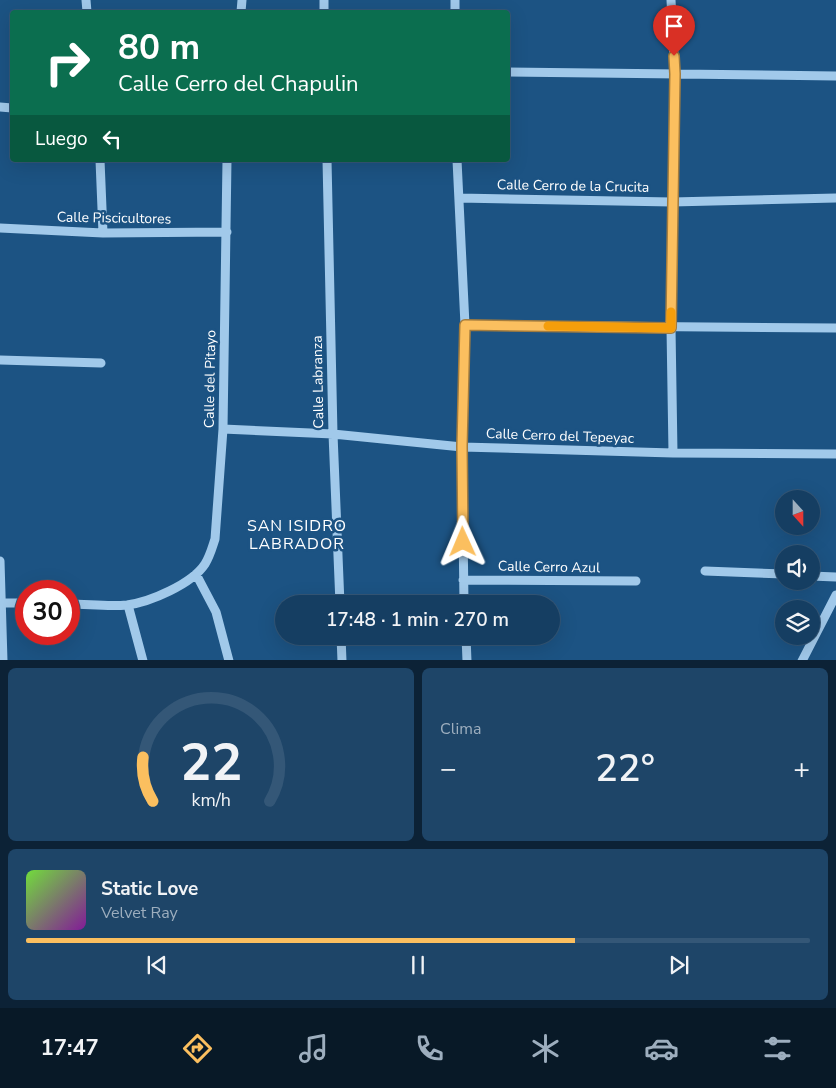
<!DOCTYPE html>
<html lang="es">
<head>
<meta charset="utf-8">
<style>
  :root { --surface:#153e62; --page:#1e4568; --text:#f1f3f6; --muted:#9daebe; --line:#345777; --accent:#fbbf5f }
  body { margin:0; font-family:"Nunito Sans",sans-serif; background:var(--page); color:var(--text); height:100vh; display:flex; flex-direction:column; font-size:19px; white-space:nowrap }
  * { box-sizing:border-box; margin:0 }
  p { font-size:16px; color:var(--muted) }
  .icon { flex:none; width:28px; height:28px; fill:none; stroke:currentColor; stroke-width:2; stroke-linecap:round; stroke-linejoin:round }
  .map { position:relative; height:660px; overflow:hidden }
  .sheet { display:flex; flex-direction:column; gap:8px; padding:8px; background:#0c2236; flex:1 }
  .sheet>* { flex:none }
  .banner { position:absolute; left:10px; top:10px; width:500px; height:152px; border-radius:5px; box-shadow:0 5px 20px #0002,0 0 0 1px var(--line); background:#0b6e4f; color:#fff; overflow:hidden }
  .needle { width:32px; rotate:159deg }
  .controls { position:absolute; left:775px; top:490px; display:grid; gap:10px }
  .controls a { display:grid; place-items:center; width:45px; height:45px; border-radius:50%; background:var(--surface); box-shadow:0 5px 20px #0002,0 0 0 1px var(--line); font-size:25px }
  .speed { position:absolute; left:15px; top:580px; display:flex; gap:10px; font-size:25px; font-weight:700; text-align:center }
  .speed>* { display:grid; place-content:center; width:65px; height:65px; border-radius:50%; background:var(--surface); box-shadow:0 5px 20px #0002,0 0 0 1px var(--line); line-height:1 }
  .speed .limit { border:8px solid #d22; background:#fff; color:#111 }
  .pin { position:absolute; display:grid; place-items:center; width:42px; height:42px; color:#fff; margin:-51px -21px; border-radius:50% 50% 50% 0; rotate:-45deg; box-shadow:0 0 5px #0007 }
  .pin .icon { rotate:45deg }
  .me { position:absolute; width:55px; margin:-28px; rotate:359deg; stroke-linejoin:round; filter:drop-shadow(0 0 4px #0008) }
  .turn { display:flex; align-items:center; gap:18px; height:105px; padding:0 25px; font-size:22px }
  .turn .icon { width:65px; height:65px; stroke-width:2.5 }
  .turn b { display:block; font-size:35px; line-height:42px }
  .then { display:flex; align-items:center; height:48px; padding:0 25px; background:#0003; gap:10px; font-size:19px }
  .big { font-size:38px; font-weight:600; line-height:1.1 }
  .sheet .card { flex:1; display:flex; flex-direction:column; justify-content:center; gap:8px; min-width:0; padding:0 18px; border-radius:8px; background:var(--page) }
  .sheet .dial { align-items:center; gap:0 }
  .dial svg { height:130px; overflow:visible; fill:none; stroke:var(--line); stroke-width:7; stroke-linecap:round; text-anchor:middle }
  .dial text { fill:var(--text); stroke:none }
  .song { display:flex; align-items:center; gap:15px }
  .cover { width:60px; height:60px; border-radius:8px; background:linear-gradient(135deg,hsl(100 70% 55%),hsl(290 70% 35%)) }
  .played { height:5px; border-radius:2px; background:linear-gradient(90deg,var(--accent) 70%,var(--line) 70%) }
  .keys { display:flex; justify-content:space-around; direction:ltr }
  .heat { display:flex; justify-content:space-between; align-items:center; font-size:28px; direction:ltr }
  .sheet .tiles { flex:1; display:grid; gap:8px; grid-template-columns:1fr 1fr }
  .card:last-child { grid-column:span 2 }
  .trip { position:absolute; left:275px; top:595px; width:285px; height:50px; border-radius:25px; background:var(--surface); box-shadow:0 5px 20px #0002,0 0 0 1px var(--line); font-weight:600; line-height:50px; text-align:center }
  .dock { display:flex; height:80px; justify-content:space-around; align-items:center; background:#081927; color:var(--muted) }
  .dock .icon { width:35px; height:35px }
  .dock .on { color:var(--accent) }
  .dock b { font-size:22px; color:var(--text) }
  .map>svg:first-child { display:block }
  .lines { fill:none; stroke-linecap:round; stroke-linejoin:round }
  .minor { stroke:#a1c9ea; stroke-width:9 }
  .route-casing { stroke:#a37c3e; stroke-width:12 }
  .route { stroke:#fbbf5f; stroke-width:9 }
  .slow { stroke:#f59e0b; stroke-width:9 }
  .labels { text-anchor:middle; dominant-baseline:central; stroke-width:5; stroke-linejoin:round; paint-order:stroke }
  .street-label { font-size:14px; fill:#fff; stroke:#1c5383 }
  .quarter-label { font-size:16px; letter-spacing:1px; fill:#fff; stroke:#1c5383 }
</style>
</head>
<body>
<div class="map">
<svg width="836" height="661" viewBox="0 0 836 661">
  <rect width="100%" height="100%" fill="#1c5383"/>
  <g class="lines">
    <path class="minor" d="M 86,0 L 87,12
      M 324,0 L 324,12
      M 671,0 L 675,74 L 671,328 L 673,453
      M 241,12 L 242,0
      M 455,12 L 455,0
      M 508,72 L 836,76
      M 0,107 L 12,108
      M 100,160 L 103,233
      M 327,160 L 333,434 L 340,604
      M 457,160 L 465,325 L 462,447 L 464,604
      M 459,198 L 672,202 L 836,198
      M 0,228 L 103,233 L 227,232
      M 465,325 L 836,328
      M 0,360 L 101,363
      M 223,429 L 333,434 L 462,447 L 673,453 L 836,454
      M 0,561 L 3,661
      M 705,571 L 784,574
      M 196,574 L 216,612 L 229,661
      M 811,576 L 836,577
      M 463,580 L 636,581
      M 0,603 L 26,603
      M 69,604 C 88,604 108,607 127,605 C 150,602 192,584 205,564 C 210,556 212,548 215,539 L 223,429 L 227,160
      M 128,605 L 143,661
      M 341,636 L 342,661
      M 466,636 L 467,661
      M 802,661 L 836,595"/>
  </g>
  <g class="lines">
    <g class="route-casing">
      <path id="route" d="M 463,542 L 462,446 L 465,325 L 671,328 L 675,74 L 674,56"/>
    </g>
    <use href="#route" class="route"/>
    <path class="slow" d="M 548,326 L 671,328 L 671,312"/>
  </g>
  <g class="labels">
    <g class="street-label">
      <text transform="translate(573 186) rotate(1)">Calle Cerro de la Crucita</text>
      <text transform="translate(114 218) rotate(1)">Calle Piscicultores</text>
      <text transform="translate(210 379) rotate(-89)">Calle del Pitayo</text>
      <text transform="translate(318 382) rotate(-91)">Calle Labranza</text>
      <text transform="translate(560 436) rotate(2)">Calle Cerro del Tepeyac</text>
      <text transform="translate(549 567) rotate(1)">Calle Cerro Azul</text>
    </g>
    <g class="quarter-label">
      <text x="297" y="526">SAN ISIDRO<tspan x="297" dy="18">LABRADOR</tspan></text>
    </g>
  </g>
</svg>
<div class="controls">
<a><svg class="needle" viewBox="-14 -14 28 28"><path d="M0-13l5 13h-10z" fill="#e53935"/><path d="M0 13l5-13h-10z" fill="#9daebe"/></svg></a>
<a><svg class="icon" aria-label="sound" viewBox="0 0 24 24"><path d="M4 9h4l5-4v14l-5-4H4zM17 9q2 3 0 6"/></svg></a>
<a><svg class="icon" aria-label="layers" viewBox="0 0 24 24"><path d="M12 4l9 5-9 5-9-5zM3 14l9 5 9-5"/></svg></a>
</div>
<div class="speed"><div class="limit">30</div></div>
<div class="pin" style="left:674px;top:56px;background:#d93025"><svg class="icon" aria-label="arrive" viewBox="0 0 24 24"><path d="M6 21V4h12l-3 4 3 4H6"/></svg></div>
<svg class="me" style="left:463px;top:542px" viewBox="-20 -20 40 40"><path d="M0-17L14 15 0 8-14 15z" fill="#fbbf5f" stroke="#fff" stroke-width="4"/></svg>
<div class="trip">17:48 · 1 min · 270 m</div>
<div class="banner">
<div class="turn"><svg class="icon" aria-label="right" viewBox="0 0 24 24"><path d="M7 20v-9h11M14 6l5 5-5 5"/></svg><div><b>80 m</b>Calle Cerro del Chapulin</div></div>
<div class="then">Luego<svg class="icon" aria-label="left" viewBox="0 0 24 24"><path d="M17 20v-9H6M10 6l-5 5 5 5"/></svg></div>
</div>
</div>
<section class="sheet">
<div class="tiles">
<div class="card dial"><svg viewBox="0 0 100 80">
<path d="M14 69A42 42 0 1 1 86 69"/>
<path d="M14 69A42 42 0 0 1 8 42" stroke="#fbbf5f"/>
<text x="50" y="56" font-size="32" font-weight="700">22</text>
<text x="50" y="72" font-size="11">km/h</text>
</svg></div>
<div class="card"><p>Clima</p>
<div class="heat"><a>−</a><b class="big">22°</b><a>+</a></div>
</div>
<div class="card">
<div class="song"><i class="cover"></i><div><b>Static Love</b><p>Velvet Ray</p></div></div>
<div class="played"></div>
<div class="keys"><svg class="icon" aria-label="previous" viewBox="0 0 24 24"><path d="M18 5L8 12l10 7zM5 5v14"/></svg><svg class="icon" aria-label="pause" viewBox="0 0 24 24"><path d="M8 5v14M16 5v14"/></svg><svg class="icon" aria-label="next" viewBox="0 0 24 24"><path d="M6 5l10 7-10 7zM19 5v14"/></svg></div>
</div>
</div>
</section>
<nav class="dock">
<b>17:47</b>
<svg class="icon on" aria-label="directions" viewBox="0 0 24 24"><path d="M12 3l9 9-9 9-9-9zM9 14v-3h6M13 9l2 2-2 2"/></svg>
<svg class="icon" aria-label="music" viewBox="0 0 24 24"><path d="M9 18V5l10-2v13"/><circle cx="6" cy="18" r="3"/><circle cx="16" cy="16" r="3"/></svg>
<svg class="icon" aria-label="phone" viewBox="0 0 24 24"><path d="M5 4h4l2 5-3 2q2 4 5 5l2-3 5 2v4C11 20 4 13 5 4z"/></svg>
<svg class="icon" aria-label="climate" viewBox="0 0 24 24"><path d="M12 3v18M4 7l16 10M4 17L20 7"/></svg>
<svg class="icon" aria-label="car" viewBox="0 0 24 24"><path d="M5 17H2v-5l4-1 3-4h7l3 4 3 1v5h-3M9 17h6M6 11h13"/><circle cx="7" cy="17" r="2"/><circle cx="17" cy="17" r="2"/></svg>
<svg class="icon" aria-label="filters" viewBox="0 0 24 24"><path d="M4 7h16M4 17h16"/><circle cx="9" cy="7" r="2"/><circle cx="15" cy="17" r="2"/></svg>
</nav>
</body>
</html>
